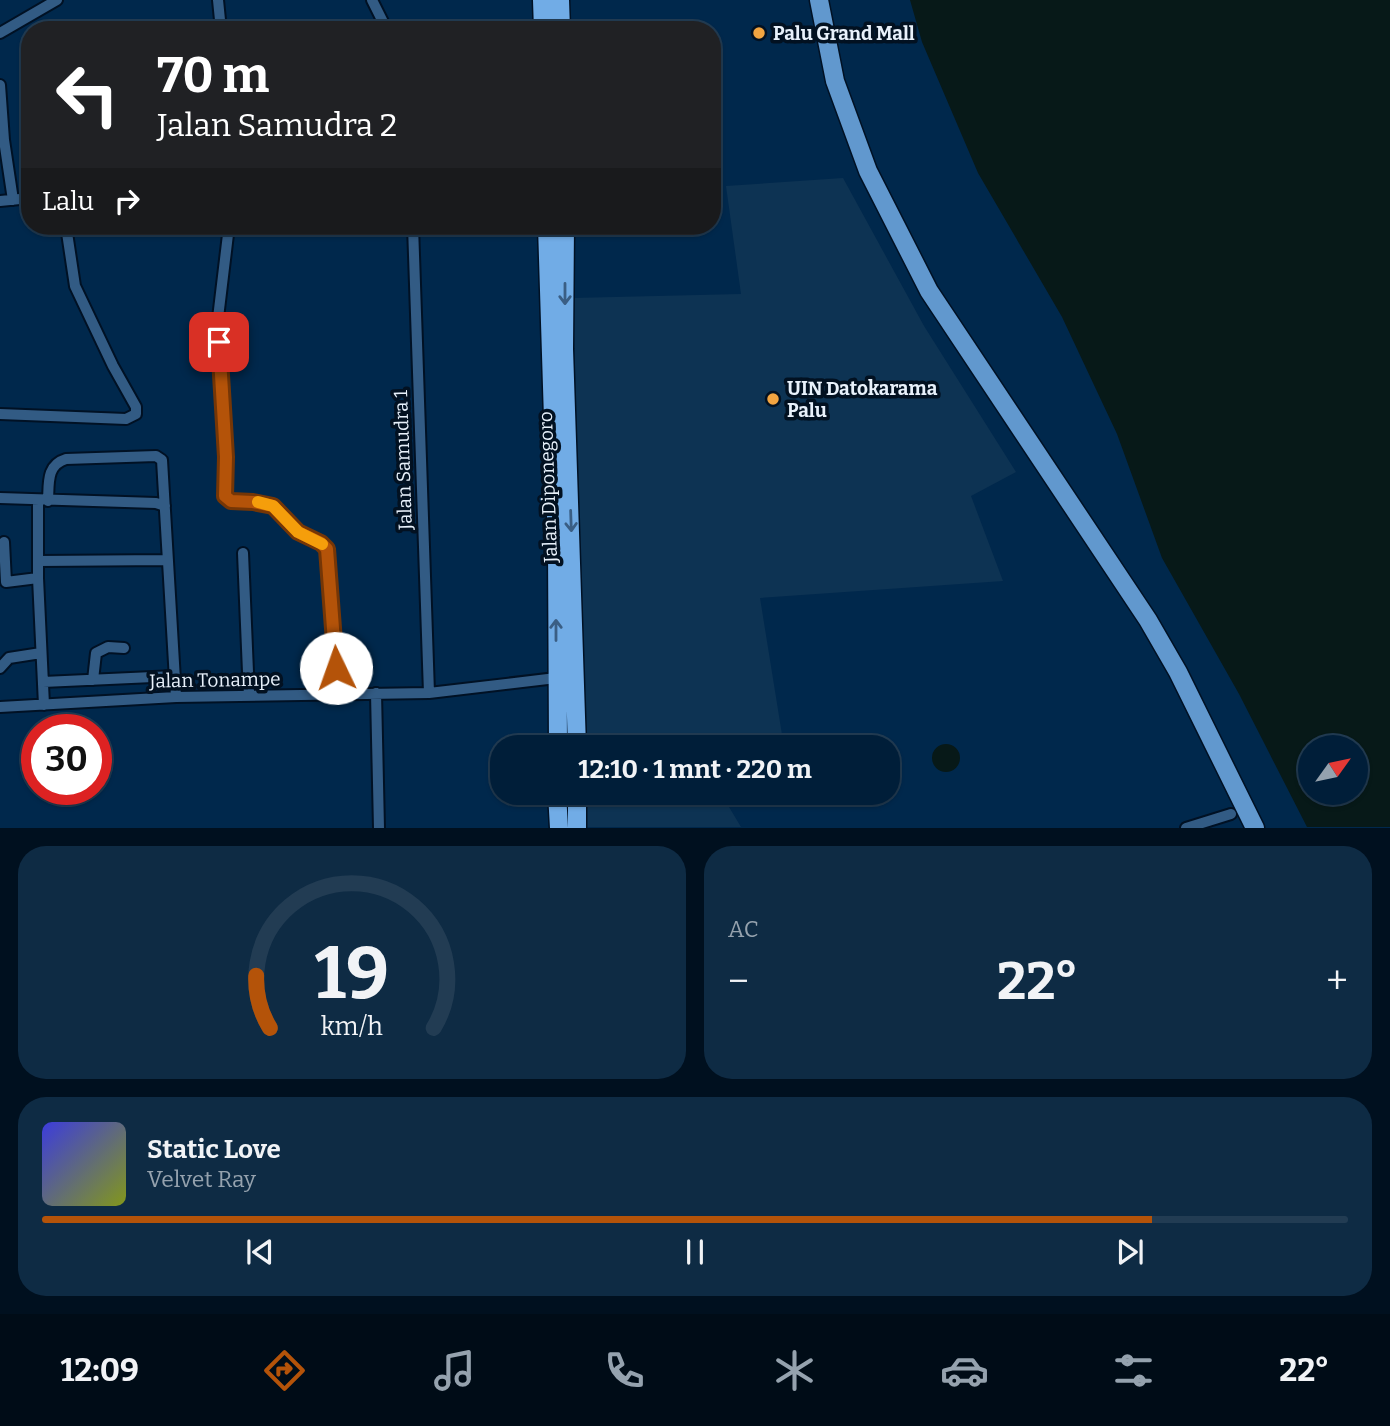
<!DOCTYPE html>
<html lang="id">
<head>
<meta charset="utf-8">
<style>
  :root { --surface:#001e39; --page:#0e2b44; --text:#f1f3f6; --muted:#95a2ae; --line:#223c53; --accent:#b45309 }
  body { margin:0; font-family:Bitter,serif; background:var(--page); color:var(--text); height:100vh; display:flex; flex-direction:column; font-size:26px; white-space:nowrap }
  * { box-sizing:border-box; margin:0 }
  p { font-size:23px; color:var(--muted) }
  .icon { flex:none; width:38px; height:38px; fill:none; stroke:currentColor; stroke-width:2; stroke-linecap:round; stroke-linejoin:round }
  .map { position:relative; height:828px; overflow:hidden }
  .sheet { display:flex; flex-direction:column; gap:18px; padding:18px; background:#00101f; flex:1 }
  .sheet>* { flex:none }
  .guide { position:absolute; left:21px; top:21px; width:700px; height:214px; border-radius:28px; box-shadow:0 2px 5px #0004,0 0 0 2px var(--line); background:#202124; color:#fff; overflow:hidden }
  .needle { width:46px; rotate:57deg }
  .fabs { position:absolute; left:1298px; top:735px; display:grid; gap:14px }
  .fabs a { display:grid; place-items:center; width:70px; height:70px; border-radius:50%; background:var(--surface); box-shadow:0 2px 5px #0004,0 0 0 2px var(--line); font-size:35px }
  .speed { position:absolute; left:21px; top:714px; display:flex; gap:14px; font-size:35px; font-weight:700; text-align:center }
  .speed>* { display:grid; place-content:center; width:91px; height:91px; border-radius:50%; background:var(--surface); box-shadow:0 2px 5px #0004,0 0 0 2px var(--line); line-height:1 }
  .speed .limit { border:10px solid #d22; background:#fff; color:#111 }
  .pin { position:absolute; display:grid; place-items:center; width:60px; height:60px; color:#fff; margin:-30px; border-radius:14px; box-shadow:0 4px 10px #0006 }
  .me { position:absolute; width:77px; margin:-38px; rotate:357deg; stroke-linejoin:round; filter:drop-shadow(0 0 5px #0008) }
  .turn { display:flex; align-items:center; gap:24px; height:147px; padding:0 21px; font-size:32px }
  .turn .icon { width:91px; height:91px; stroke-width:2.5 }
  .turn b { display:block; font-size:49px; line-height:60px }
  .then { display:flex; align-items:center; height:66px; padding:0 21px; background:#0003; gap:14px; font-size:26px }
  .big { font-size:52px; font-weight:700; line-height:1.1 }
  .sheet .card { flex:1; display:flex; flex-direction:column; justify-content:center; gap:10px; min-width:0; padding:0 24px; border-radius:28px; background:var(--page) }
  .sheet .dial { align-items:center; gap:0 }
  .dial svg { height:182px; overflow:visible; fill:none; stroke:var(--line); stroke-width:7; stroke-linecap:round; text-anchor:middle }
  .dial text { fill:var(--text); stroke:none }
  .song { display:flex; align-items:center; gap:21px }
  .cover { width:84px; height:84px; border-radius:10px; background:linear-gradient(135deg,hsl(240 70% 55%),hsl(70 70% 35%)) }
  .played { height:7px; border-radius:4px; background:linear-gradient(90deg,var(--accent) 85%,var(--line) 85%) }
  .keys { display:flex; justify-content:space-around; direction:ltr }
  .heat { display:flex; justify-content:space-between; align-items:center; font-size:38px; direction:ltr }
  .sheet .tiles { flex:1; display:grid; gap:18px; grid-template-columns:1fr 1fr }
  .card:last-child { grid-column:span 2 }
  .trip { position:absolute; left:490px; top:735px; width:410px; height:70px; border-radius:28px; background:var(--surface); box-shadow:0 2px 5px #0004,0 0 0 2px var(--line); font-weight:700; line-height:70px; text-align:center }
  .menu { display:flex; height:112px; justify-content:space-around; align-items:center; background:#000c17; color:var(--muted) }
  .menu .icon { width:49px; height:49px }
  .menu .selected { color:var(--accent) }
  .menu b { font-size:32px; color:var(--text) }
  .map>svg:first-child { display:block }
  .built { fill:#0d3353 }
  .water { fill:#071918; fill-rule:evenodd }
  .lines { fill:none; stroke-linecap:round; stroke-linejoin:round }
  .minor-casing { stroke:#001124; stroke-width:14 }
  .primary-casing { stroke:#001124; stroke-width:21 }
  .trunk-casing { stroke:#001124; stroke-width:21 }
  .minor { stroke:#325b84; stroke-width:10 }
  .primary { stroke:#6198ce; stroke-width:18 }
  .trunk { stroke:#71ace6; stroke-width:18 }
  .oneway { stroke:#3a5e84 }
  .route-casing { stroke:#753606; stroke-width:18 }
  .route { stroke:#b45309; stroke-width:12 }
  .slow { stroke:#f59e0b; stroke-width:12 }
  .poi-dot { fill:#f2a541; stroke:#021121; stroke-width:2.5 }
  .labels { text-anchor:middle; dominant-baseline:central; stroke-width:7; stroke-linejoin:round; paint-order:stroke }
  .poi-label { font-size:19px; font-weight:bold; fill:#e8f1fb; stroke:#021121; text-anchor:start }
  .street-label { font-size:19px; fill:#e8f1fb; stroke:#021121 }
</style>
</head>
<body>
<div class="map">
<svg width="1390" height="828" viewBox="0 0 1390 828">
  <rect width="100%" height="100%" fill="#00284c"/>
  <path class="built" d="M 843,178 L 924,326 L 1016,472 L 971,496 L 1003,581 L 760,598 L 784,747 L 585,747 L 573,298 L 741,294 L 726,186 Z
    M 586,793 L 728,793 L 723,797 L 741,827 L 587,827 Z"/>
  <path class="water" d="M 910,0 L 1390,0 L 1390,827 L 1307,827 L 1239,694 L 1162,558 L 1117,434 L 1062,317 L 978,173 L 922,42 ZM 1311,747 L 1356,747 L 1356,793 L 1311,793 Z
    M932 758a14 14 0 1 1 28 0a14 14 0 1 1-28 0Z"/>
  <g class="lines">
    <g class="minor-casing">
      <path id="minor" d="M 218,0 L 221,30
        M 372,0 L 387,30
        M 0,33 L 57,0
        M 0,85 L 4,140 L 13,200
        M 0,201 L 30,198
        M 229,226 L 218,318 L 226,457 L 225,496 L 231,501 L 253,502 L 273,506 L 298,532 L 321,543 L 327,549 L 337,694
        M 413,226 L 429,693
        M 0,414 L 126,419 L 136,414 L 136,407 L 113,366 L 75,286 L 66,226
        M 0,498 L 156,503 L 165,506
        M 38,501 L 38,578 L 44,705
        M 48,501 C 49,484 46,465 66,459 L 156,456 L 162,460 L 176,697
        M 4,542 L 6,582 L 38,578
        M 243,553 L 249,696
        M 38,561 L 168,560
        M 0,668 L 9,658 L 41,653
        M 93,680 L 96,653 L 108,647 L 124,648
        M 43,682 L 175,676
        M 376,693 L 379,828
        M 0,707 L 176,697 L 429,693 L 556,678
        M 1186,828 L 1231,814"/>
    </g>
    <g class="primary-casing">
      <path id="primary" d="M 819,0 L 835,81 L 868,171 L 929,291 L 1148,620 L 1178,672 L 1255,828"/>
    </g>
    <g class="trunk-casing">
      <path id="trunk" d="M 542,0 L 543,30
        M 560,0 L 561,30
        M 547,226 L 557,547 L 558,747
        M 565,226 L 564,349 L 577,747
        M 557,793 L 559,828
        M 577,793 L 577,828"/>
    </g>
    <use href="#minor" class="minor"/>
    <use href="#primary" class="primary"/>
    <use href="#trunk" class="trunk"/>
  </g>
  <defs><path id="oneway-shaft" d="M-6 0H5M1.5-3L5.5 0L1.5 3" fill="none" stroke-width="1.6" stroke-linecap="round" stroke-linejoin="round" transform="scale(1.75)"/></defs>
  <g class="oneway">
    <use href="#oneway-shaft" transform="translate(565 294) rotate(90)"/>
    <use href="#oneway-shaft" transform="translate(571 521) rotate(88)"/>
    <use href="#oneway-shaft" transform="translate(556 630) rotate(-90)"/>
  </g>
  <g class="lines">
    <g class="route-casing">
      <path id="route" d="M 219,342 L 226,457 L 225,496 L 231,501 L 253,502 L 273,506 L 298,532 L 321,543 L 327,549 L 336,668"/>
    </g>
    <use href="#route" class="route"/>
    <path class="slow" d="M 258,502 L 273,506 L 298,532 L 322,544"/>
  </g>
  <g class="poi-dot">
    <circle cx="759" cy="33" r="7"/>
    <circle cx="773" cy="399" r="7"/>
  </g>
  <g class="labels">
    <g class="poi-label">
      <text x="773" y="33">Palu Grand Mall</text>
      <text x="787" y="388">UIN Datokarama<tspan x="787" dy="22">Palu</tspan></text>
    </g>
    <g class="street-label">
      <text transform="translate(403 460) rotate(-92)">Jalan Samudra 1</text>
      <text transform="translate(548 487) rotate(-92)">Jalan Diponegoro</text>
      <text transform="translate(215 680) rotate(-1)">Jalan Tonampe</text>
    </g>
  </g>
</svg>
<div class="fabs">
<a><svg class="needle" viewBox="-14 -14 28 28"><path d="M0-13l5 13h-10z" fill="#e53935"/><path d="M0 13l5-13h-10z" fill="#95a2ae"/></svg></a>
</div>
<div class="speed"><div class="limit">30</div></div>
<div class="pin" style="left:219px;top:342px;background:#d93025"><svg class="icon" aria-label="arrive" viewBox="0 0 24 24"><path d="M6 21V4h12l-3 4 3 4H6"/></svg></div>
<svg class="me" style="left:336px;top:668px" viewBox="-20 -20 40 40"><circle r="19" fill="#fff"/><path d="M0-13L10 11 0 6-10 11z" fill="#b45309"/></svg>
<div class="trip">12:10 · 1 mnt · 220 m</div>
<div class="guide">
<div class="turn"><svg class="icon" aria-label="left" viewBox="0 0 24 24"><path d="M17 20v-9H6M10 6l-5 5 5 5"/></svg><div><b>70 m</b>Jalan Samudra 2</div></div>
<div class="then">Lalu<svg class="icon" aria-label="right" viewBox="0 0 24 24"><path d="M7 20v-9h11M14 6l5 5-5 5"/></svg></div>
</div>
</div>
<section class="sheet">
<div class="tiles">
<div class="card dial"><svg viewBox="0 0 100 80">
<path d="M14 69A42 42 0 1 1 86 69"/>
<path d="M14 69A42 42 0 0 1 8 46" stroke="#b45309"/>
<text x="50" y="56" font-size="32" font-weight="700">19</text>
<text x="50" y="72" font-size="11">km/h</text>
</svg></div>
<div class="card"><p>AC</p>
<div class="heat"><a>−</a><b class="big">22°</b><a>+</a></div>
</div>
<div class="card">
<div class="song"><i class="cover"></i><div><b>Static Love</b><p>Velvet Ray</p></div></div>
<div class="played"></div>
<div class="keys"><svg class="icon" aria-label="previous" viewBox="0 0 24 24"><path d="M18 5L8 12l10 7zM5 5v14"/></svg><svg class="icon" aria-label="pause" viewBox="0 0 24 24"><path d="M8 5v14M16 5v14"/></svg><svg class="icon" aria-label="next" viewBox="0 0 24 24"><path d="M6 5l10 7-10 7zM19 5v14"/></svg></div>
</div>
</div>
</section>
<nav class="menu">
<b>12:09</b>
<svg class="icon selected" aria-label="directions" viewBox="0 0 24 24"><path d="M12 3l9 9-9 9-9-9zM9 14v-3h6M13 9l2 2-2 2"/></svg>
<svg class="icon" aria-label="music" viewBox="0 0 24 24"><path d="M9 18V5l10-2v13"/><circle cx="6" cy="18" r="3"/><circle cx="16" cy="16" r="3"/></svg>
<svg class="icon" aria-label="phone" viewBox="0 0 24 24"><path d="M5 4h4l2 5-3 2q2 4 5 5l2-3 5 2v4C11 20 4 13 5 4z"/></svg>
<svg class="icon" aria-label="climate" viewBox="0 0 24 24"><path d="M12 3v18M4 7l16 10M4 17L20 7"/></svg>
<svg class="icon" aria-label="car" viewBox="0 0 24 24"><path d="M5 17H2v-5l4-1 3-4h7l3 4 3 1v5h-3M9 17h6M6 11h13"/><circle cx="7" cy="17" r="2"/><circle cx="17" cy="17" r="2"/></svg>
<svg class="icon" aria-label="filters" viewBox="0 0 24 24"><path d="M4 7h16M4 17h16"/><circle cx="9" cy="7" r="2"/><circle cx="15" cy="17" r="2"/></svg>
<b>22°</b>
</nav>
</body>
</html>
